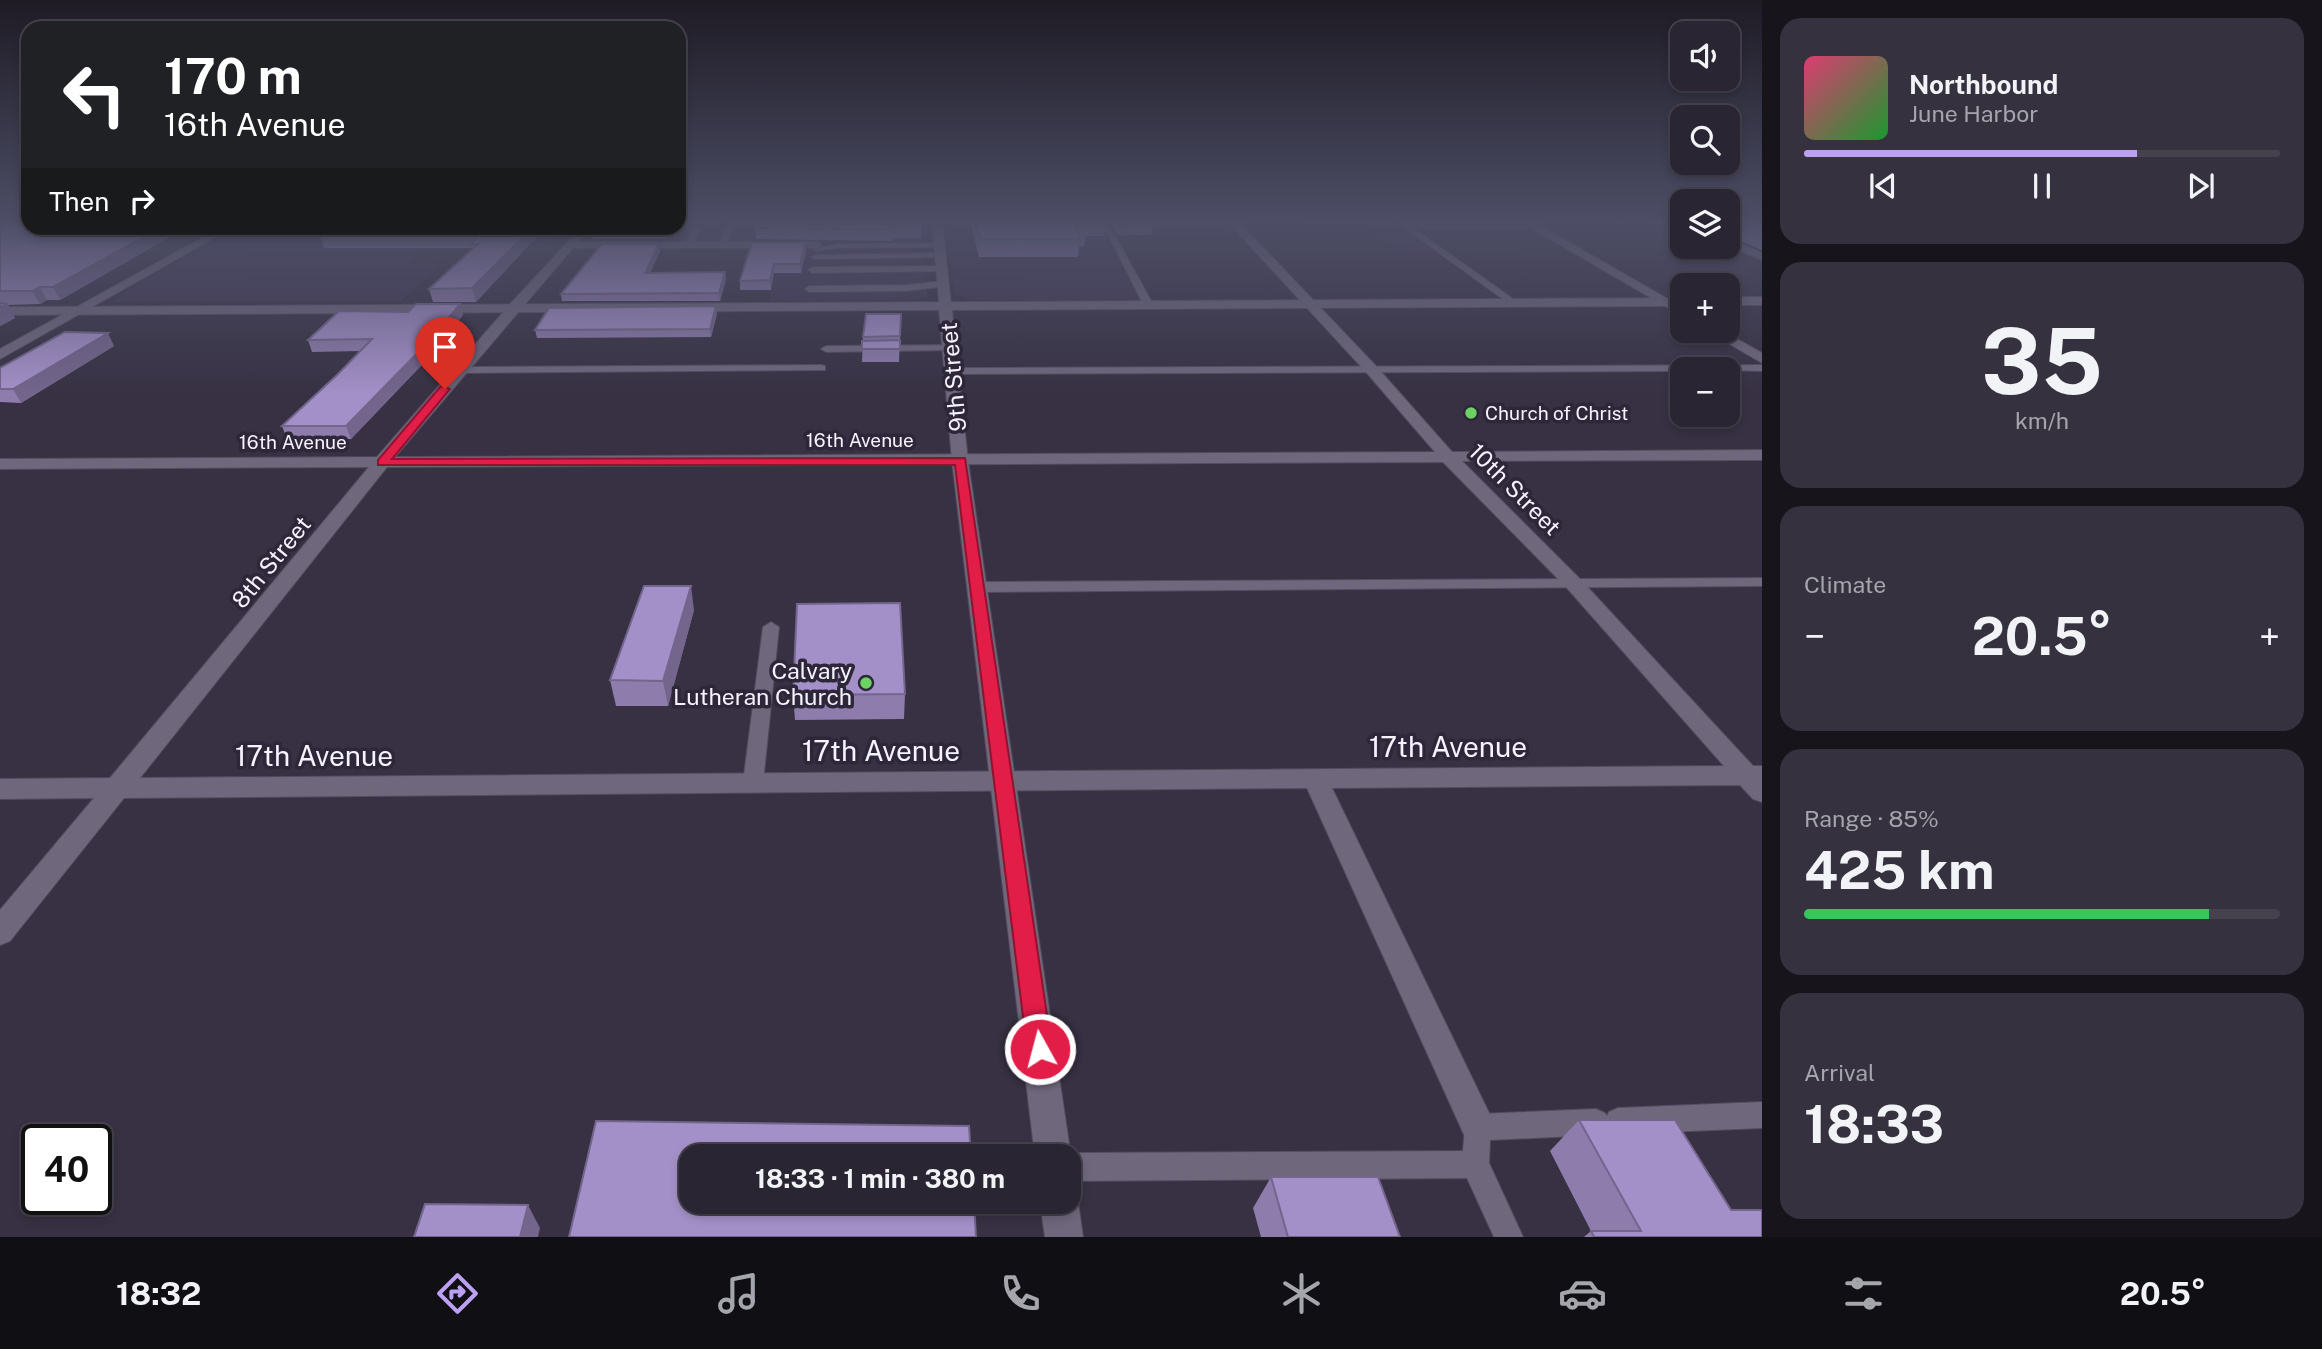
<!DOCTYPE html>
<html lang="en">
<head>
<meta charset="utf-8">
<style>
  :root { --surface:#292532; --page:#35313e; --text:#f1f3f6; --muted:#a5a5ac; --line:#45424d; --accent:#bca0f2 }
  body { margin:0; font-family:"Public Sans",sans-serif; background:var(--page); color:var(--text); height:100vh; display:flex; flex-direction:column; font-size:26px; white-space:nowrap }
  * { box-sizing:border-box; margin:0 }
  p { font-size:23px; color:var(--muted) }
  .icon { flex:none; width:38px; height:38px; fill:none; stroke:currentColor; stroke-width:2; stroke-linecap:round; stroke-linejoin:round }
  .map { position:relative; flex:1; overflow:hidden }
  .sheet { display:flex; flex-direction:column; gap:18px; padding:18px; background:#17141c; width:560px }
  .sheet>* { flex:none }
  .banner { position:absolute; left:21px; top:21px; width:665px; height:214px; border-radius:21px; box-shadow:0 4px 10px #0003,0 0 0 2px var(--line); background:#202124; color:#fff; overflow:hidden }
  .buttons { position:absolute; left:1670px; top:21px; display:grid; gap:14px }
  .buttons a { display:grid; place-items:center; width:70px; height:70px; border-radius:14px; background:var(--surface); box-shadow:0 4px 10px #0003,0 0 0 2px var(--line); font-size:35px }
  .speed { position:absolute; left:21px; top:1124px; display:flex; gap:14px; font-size:35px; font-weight:700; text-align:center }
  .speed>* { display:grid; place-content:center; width:91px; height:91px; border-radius:50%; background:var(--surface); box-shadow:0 4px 10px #0003,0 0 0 2px var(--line); line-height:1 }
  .speed .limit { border:4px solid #111; border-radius:10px; background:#fff; color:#111 }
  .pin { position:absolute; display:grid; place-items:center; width:60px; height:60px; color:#fff; margin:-72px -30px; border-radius:50% 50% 50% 0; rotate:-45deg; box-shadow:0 0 7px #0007 }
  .pin .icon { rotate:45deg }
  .me { position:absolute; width:77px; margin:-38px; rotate:353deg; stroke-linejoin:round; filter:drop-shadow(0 0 5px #0008) }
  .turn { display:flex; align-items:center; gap:24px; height:147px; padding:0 28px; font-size:32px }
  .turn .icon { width:91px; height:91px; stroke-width:2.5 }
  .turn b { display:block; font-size:49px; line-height:60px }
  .then { display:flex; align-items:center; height:66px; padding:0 28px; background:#0003; gap:14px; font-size:26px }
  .big { font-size:52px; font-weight:700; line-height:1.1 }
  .sheet .card { flex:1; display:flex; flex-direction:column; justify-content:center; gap:10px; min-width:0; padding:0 24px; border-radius:21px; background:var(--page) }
  .sheet .dial { align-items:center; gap:0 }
  .dial b { font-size:91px; line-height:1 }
  .song { display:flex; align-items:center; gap:21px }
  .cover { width:84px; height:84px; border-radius:10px; background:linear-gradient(135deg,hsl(340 70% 55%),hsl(130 70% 35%)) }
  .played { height:7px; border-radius:4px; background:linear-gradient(90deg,var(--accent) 70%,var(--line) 70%) }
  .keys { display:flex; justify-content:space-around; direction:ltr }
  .heat { display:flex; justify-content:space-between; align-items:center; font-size:38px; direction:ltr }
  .charge { height:10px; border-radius:5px; background:linear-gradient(90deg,#34c759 85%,var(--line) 0) }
  .trip { position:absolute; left:679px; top:1144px; width:402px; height:70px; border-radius:21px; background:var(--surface); box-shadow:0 4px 10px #0003,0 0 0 2px var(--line); font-weight:700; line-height:70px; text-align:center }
  .tabs { display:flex; height:112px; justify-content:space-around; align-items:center; background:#100f14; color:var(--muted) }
  .tabs .icon { width:49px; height:49px }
  .tabs .on { color:var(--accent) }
  .tabs b { font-size:32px; color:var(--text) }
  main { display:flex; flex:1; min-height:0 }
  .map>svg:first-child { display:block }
  .built { fill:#3f364f }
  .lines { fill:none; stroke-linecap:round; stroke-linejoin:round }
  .lane-casing { stroke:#534c5c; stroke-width:2 }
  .street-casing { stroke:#534c5c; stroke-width:2 }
  .secondary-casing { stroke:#534c5c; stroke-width:2 }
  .lane { fill:#6f687d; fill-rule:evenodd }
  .street { fill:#6f687d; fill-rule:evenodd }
  .secondary { fill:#6f687d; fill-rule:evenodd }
  .wall { fill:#8d7cac }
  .shaded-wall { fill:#73658c }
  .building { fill:#a490c8; stroke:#73658c; stroke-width:2 }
  .route { fill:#e11d48; stroke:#92132f; stroke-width:2 }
  .poi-dot { fill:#6bd362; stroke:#2d2739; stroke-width:2.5 }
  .labels { text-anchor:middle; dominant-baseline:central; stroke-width:7; stroke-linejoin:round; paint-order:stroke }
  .far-poi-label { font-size:19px; fill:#f6f2ff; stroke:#2d2739; text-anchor:start }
  .far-street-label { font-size:19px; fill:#f6f2ff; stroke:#2d2739 }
  .street-label { font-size:23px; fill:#f6f2ff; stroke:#2d2739 }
  .poi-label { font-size:23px; fill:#f6f2ff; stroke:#2d2739; text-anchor:end }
  .near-street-label { font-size:28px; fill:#f6f2ff; stroke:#2d2739 }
</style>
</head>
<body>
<main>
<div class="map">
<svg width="1762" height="1237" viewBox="0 0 1762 1237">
  <rect width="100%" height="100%" fill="#373143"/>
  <path class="built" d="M 679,221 L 922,221 L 927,296 L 912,300 L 769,301 L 782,249 L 573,250 L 591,228 L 679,228 Z
    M 944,221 L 1222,221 L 1235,235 L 1106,236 L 1141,300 L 971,300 L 955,294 Z
    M 1239,221 L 1516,221 L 1521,224 L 1399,226 L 1435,252 L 1396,252 L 1358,223 Z
    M 237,228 L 568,228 L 548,249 L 423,249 L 409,262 L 443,263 L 400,302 L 112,302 L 118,296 Z"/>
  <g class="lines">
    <g class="lane-casing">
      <path id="lane" d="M 727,221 L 735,221 L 727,245 L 723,247 L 719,245 Z
        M 1101,221 L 1236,221 L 1237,223 L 1233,225 L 1109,225 L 1153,304 L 1148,307 L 1143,304 Z
        M 1395,221 L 1407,224 L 1535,224 L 1532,228 L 1413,228 L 1519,303 L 1511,305 Z
        M 694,226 L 701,228 L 691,247 L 685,247 Z
        M 937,243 L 940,247 L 838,248 L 817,251 L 813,249 L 838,244 Z
        M 941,253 L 945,255 L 944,257 L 815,259 L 811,257 L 815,255 Z
        M 942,266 L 945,267 L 945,271 L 812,273 L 808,270 L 812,267 Z
        M 944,281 L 948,284 L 947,286 L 906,291 L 809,292 L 805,289 L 809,286 L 906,285 Z
        M 951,345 L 956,348 L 955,350 L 826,352 L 821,349 L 826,346 Z
        M 821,365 L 825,366 L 825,370 L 460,373 L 455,370 L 460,367 Z
        M 1762,365 L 1762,371 L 1682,369 L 1682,371 L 953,374 L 948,371 L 953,368 Z
        M 1762,578 L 1762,586 L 978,592 L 970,587 L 978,582 Z
        M 771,622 L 779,627 L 763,783 L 760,788 L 753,790 L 746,788 L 743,783 L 763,627 Z
        M 1762,1102 L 1762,1128 L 1618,1134 L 1609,1130 L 1607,1127 L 1605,1131 L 1596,1135 L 1490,1140 L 1489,1163 L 1523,1237 L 1494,1237 L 1467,1178 L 1069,1181 L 1069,1157 L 1061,1157 L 1069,1153 L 1463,1151 L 1465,1127 L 1469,1118 L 1478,1114 L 1596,1109 L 1605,1113 L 1607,1116 L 1609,1112 L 1618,1108 Z"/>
    </g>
    <g class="street-casing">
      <path id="street" d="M 1227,221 L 1238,221 L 1376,366 L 1452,452 L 1762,450 L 1762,460 L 1462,461 L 1581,580 L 1753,766 L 1762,766 L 1762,802 L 1753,799 L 1740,785 L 1332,788 L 1490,1115 L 1496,1127 L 1490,1139 L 1478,1145 L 1466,1139 L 1307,788 L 124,798 L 10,941 L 0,945 L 0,910 L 94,798 L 0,799 L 0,779 L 110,778 L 369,467 L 0,469 L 0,459 L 377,457 L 511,303 L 581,228 L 591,228 L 579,242 L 817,242 L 822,245 L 817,248 L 573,248 L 395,457 L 1435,452 L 1366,372 ZM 1443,462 L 1567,588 L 1724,766 L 140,778 L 387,467 Z
        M 1519,221 L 1532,221 L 1682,307 L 1682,316 Z
        M 220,228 L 232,228 L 0,359 L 0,349 Z
        M 1727,238 L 1762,253 L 1762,260 L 1727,245 Z
        M 1707,331 L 1723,331 L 1762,353 L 1762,363 Z"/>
    </g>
    <g class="secondary-casing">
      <path id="secondary" d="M 932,221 L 942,221 L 951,302 L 1682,298 L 1682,306 L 952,310 L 968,461 L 1071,1157 L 1069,1161 L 1069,1157 L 1035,1157 L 952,461 L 939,310 L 0,315 L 0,307 L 939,302 Z
        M 1727,297 L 1762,297 L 1762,305 L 1727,305 Z
        M 1069,1188 L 1078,1202 L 1083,1237 L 1045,1237 L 1040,1202 L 1069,1202 Z"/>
    </g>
    <use href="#lane" class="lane"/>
    <use href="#street" class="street"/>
    <use href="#secondary" class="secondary"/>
  </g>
  <path class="wall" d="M 0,221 L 28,228 L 215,228 L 203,234 L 175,234 L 60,300 L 47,300 L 40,304 L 8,305 L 15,318 L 0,326 Z
    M 970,221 L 1106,221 L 1104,236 L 1086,236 L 1084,246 L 1079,246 L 1078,257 L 979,257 Z
    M 1114,221 L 1151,221 L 1153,224 L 1151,235 L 1118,235 L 1113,228 Z
    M 1549,221 L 1682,221 L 1682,223 Z
    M 1727,221 L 1762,221 L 1762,250 L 1727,235 Z
    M 921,226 L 921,238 L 893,238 L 893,241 L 756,239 L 755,228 Z
    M 224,228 L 579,228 L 575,230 L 543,230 L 476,302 L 433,302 L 429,289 L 472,250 L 472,248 L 324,248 L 320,236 L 323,234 L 226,234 Z
    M 591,228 L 675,228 L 673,231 L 669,231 L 666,239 L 593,239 Z
    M 806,242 L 806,251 L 801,273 L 774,273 L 771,290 L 740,290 L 740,281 Z
    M 660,251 L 650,273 L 725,272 L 726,279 L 720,301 L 562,301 L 561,294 Z
    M 460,304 L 463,315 L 437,349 L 351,439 L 287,439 L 282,426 L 338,374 L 360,351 L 312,352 L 308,340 L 408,312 Z
    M 716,306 L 717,314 L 711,337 L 537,338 L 535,330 Z
    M 901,314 L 899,362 L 862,362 L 863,337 Z
    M 114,346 L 21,403 L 0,402 L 0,368 Z
    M 694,610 L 668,706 L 616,706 L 610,680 Z
    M 905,694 L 904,719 L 795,720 L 793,695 Z
    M 1579,1120 L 1731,1210 L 1762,1237 L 1584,1237 L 1591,1231 L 1550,1151 Z
    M 1271,1177 L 1400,1237 L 1261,1237 L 1253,1208 Z"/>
  <path class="shaded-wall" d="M 160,228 L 172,228 L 175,234 L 60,300 L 53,287 Z
    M 200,228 L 215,228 L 203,234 Z
    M 532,228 L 542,228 L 543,230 L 476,302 L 472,288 Z
    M 664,228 L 669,228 L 669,231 L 666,239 Z
    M 806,242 L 806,251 L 801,273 L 800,264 Z
    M 659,244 L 660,251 L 647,280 L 645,273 Z
    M 774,264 L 774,273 L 771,290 L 770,280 Z
    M 725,272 L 726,279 L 720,301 L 719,293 Z
    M 40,287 L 47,300 L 40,304 L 32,291 Z
    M 8,304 L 15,318 L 0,326 L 0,307 Z
    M 460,304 L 463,315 L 437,349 L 351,439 L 346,426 Z
    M 716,306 L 717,314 L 711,337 L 710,329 Z
    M 108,333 L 114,346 L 21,403 L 13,389 Z
    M 691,586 L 694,610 L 668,706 L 663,681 Z
    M 528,1205 L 540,1228 L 538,1237 L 520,1237 Z"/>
  <path class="building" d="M 0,221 L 28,221 L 28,228 L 160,228 L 53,287 L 40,287 L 32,291 L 0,291 Z
    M 757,221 L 921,221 L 921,226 L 893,226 L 893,229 L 887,229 L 755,228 Z
    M 975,221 L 1083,221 L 1086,228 L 1075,228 L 1080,239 L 980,239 Z
    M 1117,221 L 1151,221 L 1153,224 L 1119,225 Z
    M 1731,221 L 1762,221 L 1762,234 Z
    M 332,228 L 532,228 L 472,288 L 429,289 L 478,244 L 471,245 L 478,236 L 320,236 Z
    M 752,242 L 806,242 L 800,264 L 774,264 L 770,280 L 740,281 Z
    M 602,244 L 659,244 L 645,273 L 725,272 L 719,293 L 561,294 Z
    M 0,303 L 8,304 L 0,307 Z
    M 416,304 L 460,304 L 433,337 L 346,426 L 282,426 L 338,374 L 372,339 L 308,340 L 339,311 L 408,312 Z
    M 716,306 L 710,329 L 535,330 L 549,308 Z
    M 866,314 L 901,314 L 900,336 L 863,337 Z
    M 65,332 L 108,333 L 13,389 L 0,389 L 0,368 Z
    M 900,340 L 900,349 L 862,349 L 862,341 Z
    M 644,586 L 691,586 L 663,681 L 610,680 Z
    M 900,603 L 905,694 L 793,695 L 797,604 Z
    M 1579,1120 L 1675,1120 L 1731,1210 L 1762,1210 L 1762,1237 L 1594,1237 L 1591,1231 L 1641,1231 Z
    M 596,1121 L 969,1126 L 971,1157 L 691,1157 L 691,1202 L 974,1202 L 976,1237 L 569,1237 Z
    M 1271,1177 L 1378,1177 L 1400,1237 L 1288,1237 Z
    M 425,1204 L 528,1205 L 520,1237 L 414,1237 Z"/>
  <linearGradient id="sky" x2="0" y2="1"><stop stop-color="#1e1b25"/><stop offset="0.56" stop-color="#4d4e66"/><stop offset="1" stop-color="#4d4e66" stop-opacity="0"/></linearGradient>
  <rect width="1762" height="395" fill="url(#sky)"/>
  <path class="route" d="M 441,386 L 450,389 L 392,459 L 965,458 L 1052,1049 L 1048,1058 L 1040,1061 L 1031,1058 L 1027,1049 L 955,465 L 378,465 L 378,460 Z"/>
  <g class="poi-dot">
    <circle cx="1471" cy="413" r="7"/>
    <circle cx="866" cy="683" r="7"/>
  </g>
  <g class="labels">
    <g class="far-poi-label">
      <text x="1485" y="413">Church of Christ</text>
    </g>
    <g class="far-street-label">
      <text x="860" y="440">16th Avenue</text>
      <text x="293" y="442">16th Avenue</text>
    </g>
    <g class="street-label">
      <text transform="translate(953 377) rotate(-95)">9th Street</text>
      <text transform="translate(1515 489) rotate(45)">10th Street</text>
      <text transform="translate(271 562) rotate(-51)">8th Street</text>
    </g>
    <g class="poi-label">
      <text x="852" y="670">Calvary<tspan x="852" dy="26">Lutheran Church</tspan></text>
    </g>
    <g class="near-street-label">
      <text x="1448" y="746">17th Avenue</text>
      <text x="881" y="750">17th Avenue</text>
      <text x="314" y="755">17th Avenue</text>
    </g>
  </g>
</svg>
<div class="buttons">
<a><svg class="icon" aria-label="sound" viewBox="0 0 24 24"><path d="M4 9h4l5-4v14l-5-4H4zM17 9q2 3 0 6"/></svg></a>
<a><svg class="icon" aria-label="search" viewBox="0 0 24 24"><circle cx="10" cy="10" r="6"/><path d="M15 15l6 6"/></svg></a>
<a><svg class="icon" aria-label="layers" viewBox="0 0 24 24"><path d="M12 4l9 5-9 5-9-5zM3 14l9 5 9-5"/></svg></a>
<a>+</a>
<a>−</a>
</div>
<div class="speed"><div class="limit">40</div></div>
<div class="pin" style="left:445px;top:389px;background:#d93025"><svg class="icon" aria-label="arrive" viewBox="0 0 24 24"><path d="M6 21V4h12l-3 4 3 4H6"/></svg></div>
<svg class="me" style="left:1040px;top:1049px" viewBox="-20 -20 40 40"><circle r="17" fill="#e11d48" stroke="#fff" stroke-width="3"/><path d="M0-11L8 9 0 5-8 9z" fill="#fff"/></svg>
<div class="trip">18:33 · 1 min · 380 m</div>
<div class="banner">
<div class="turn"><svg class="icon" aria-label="left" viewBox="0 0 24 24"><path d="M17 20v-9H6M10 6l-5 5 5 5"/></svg><div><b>170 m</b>16th Avenue</div></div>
<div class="then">Then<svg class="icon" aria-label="right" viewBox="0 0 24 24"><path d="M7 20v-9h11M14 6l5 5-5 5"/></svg></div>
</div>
</div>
<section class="sheet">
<div class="card">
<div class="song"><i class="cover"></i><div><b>Northbound</b><p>June Harbor</p></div></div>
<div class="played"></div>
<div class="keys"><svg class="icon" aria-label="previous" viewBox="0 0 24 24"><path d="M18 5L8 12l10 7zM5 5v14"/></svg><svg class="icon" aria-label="pause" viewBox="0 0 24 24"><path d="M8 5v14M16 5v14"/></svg><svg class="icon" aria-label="next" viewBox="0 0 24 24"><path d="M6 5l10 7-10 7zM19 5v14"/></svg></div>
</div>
<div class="card dial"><b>35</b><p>km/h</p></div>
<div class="card"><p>Climate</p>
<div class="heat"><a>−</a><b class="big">20.5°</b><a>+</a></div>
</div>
<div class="card"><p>Range · 85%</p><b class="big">425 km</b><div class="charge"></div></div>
<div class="card"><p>Arrival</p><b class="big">18:33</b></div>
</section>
</main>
<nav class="tabs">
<b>18:32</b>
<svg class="icon on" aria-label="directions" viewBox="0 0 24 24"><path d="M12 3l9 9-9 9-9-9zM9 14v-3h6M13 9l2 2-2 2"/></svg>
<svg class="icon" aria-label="music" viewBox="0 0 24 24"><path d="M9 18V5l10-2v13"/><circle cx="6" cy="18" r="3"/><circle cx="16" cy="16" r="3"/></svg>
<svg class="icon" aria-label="phone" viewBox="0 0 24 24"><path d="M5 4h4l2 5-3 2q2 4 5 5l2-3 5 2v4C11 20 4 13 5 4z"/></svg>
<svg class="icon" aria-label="climate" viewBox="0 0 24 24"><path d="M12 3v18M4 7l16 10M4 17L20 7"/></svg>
<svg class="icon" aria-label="car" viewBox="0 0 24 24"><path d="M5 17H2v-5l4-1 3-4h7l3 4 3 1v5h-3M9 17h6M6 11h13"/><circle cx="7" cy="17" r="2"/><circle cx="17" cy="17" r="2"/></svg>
<svg class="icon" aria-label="filters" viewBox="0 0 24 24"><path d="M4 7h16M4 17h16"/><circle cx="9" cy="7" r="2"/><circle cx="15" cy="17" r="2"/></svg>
<b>20.5°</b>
</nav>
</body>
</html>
